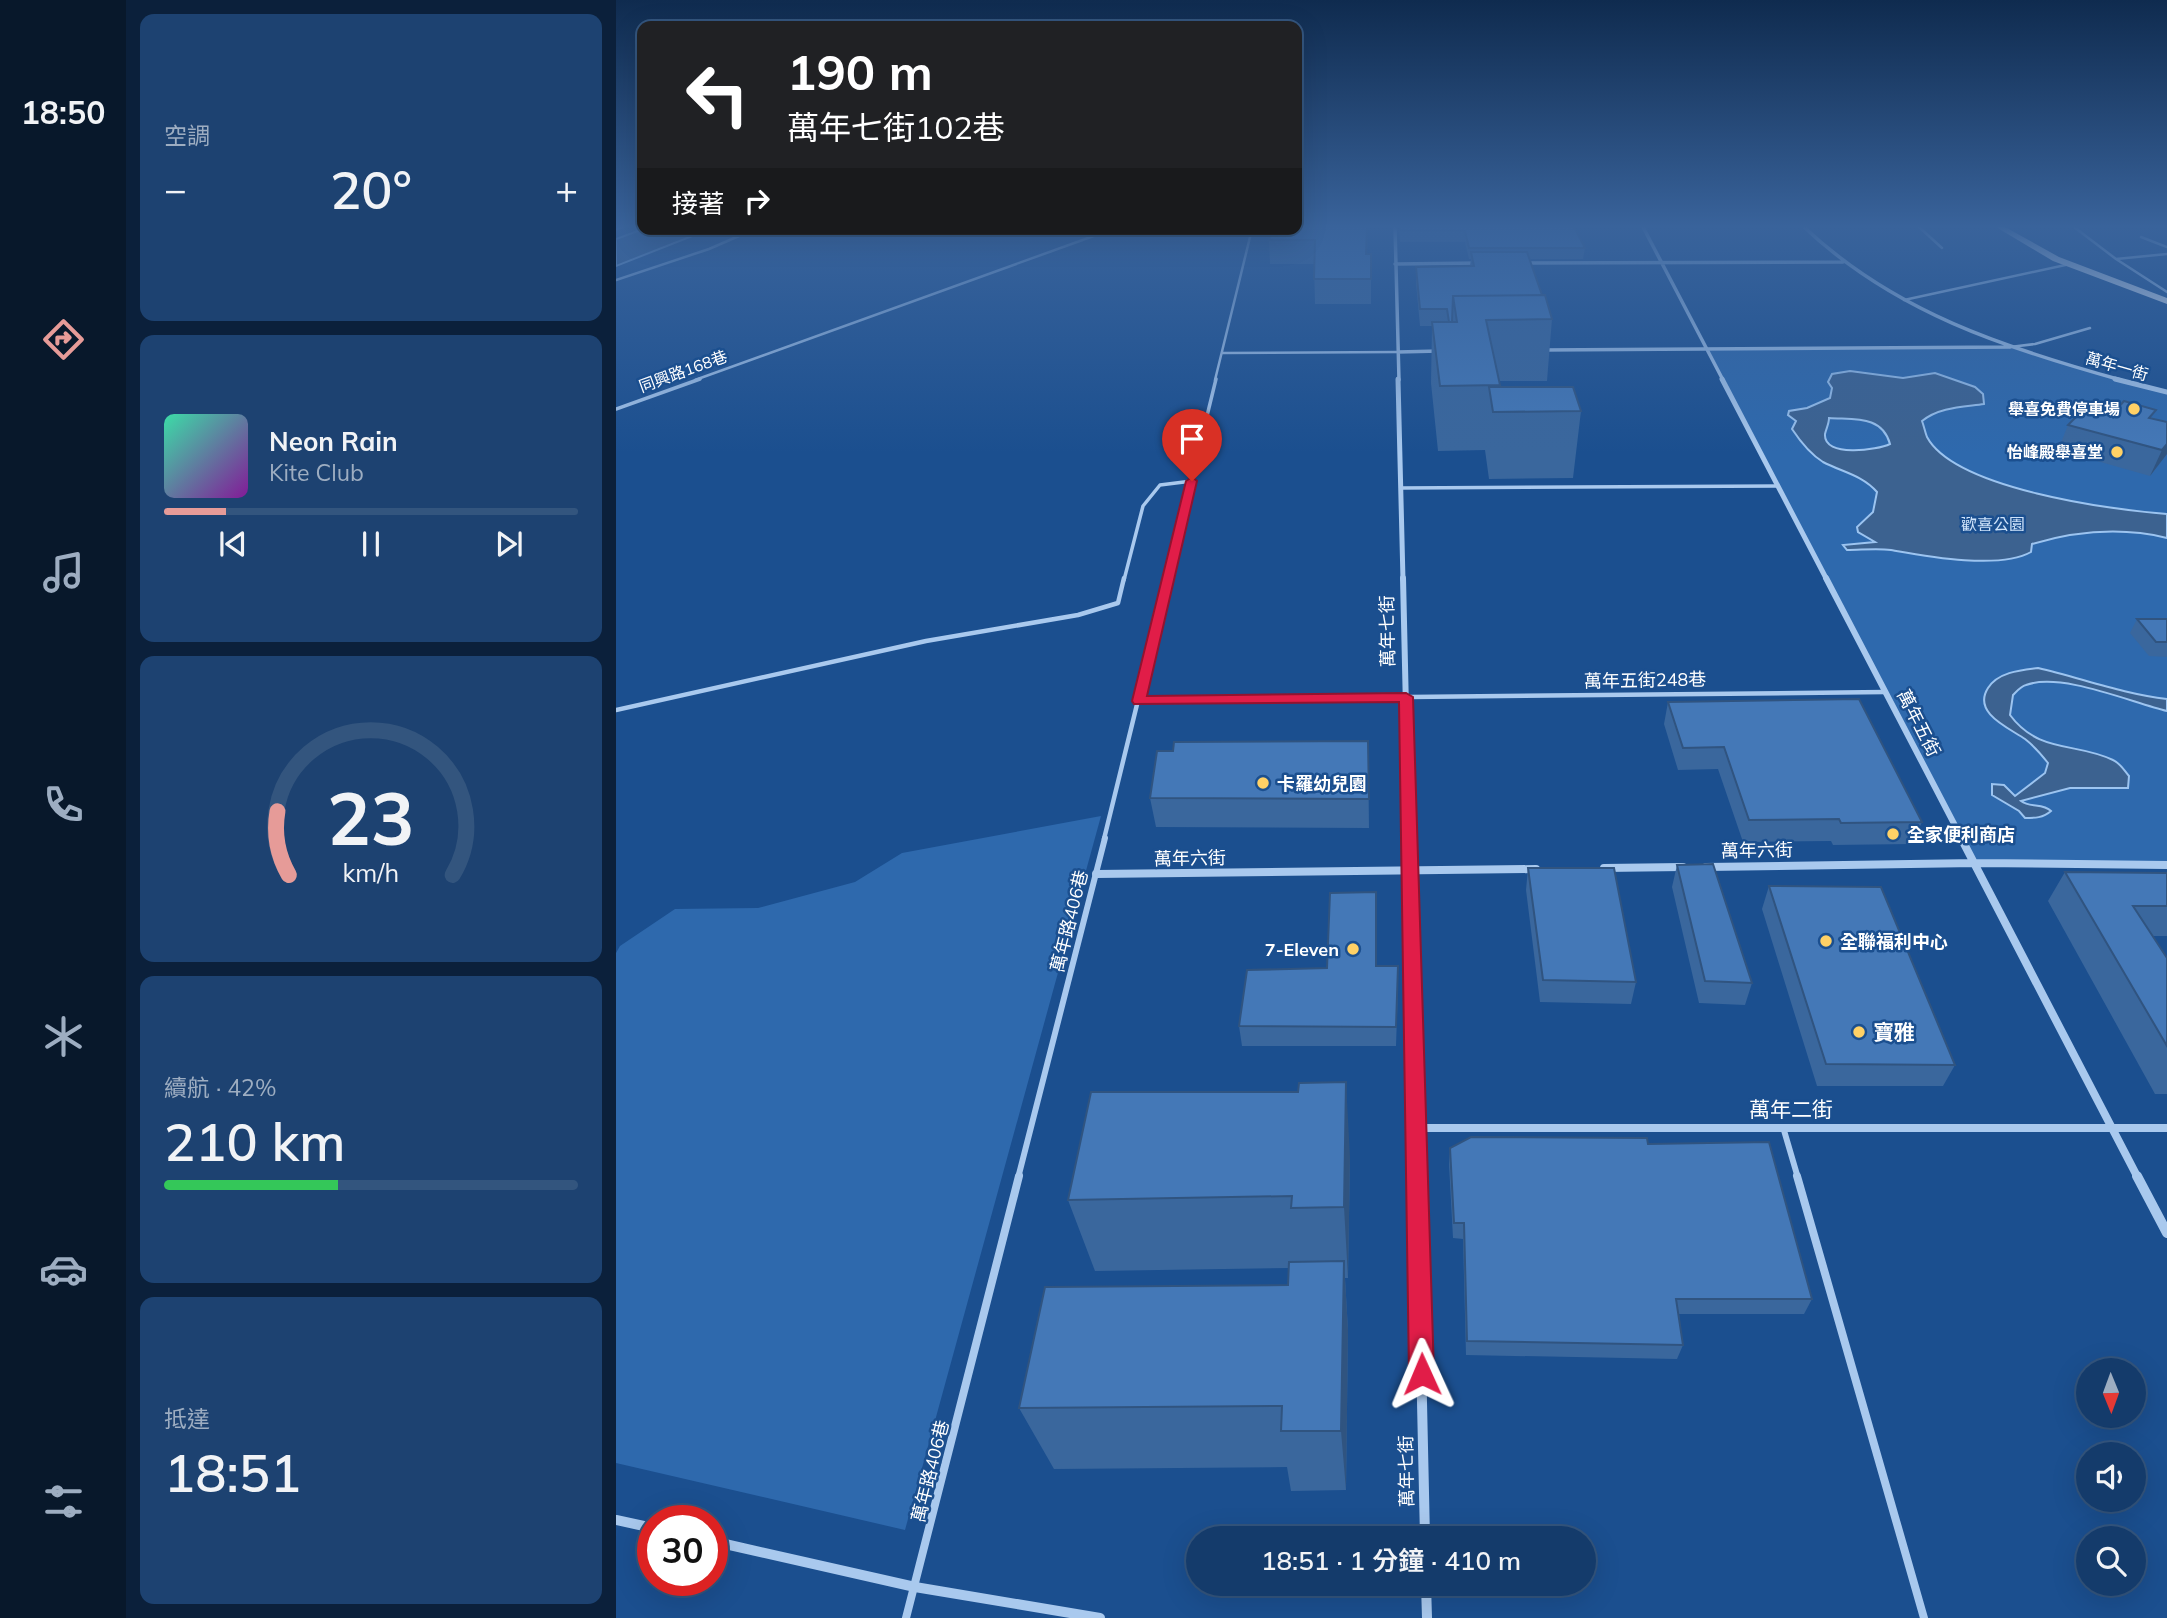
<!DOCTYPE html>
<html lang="zh-TW">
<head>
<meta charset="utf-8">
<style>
  :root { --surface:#143b6b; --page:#1d4271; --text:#f1f3f6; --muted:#9dadc1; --line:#33557e; --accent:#e69b98 }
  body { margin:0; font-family:Mulish,"Noto Sans TC",sans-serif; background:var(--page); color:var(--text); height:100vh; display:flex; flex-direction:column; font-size:26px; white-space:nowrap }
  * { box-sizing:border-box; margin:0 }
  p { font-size:23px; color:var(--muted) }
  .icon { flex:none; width:38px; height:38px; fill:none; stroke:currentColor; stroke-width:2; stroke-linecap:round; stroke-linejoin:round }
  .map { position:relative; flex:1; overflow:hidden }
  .side { display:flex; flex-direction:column; gap:14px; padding:14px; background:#0b203b; width:490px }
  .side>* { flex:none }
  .hud { position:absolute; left:21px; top:21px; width:665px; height:214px; border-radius:14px; box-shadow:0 7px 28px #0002,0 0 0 2px var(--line); background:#202124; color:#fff; overflow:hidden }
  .needle { width:46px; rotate:179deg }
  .buttons { position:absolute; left:1460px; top:1358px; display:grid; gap:14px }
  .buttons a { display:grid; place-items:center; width:70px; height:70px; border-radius:50%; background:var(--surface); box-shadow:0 7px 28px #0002,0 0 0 2px var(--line); font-size:35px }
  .speed { position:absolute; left:21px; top:1505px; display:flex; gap:14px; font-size:35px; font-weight:700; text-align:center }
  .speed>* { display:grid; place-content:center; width:91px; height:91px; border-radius:50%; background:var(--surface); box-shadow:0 7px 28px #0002,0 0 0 2px var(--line); line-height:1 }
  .speed .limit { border:10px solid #d22; background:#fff; color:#111 }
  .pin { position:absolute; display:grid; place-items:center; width:60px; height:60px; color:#fff; margin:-72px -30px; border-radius:50% 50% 50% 0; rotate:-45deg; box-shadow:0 0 7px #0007 }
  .pin .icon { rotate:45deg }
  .me { position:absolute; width:77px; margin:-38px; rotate:359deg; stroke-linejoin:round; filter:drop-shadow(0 0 5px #0008) }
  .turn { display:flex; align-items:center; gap:24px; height:147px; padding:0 35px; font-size:32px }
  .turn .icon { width:91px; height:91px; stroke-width:2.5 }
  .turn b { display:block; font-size:49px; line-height:60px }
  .then { display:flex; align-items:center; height:66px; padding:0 35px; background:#0003; gap:14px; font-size:26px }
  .big { font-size:52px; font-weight:600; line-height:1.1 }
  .side .widget { flex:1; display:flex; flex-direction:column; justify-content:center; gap:10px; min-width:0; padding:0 24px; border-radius:14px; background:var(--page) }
  .side .dial { align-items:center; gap:0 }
  .dial svg { height:182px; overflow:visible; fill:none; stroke:var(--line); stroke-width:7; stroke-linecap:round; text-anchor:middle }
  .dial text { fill:var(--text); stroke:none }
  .song { display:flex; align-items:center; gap:21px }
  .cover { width:84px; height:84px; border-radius:10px; background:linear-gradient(135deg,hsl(160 70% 55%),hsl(290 70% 35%)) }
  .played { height:7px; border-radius:4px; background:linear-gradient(90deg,var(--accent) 15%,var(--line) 15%) }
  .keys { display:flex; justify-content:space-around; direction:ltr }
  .heat { display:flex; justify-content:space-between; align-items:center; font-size:38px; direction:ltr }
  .charge { height:10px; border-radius:5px; background:linear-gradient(90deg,#34c759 42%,var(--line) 0) }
  .trip { position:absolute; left:570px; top:1526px; width:410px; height:70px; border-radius:35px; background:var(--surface); box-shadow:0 7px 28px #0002,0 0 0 2px var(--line); font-weight:600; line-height:70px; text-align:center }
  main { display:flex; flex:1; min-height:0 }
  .menu { display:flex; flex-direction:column; width:126px; justify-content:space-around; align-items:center; background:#08182b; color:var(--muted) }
  .menu .icon { width:49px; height:49px }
  .menu .on { color:var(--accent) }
  .menu b { font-size:32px; color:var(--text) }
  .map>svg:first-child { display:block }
  .green { fill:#2e69ad }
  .water { fill:#3c6290; stroke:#9cc4f0; stroke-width:2; fill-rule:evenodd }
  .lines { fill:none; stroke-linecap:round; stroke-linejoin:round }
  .service-far4 { stroke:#a9c9ee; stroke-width:2.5 }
  .service-far3 { stroke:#a9c9ee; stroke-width:3.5 }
  .service-far2 { stroke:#a9c9ee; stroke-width:4.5 }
  .service-far1 { stroke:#a9c9ee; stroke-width:6 }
  .service { stroke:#a9c9ee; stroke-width:8 }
  .minor-far4 { stroke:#a9c9ee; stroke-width:3.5 }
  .minor-far3 { stroke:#a9c9ee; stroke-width:5 }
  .minor-far2 { stroke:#a9c9ee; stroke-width:6 }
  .minor-far1 { stroke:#a9c9ee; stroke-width:8 }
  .minor { stroke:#a9c9ee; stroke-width:10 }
  .primary { fill:#f0f6ff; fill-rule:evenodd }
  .wall { fill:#3a679d }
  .shaded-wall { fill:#305480 }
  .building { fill:#4478b7; stroke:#305480; stroke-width:2 }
  .route { fill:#e11d48; stroke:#92132f; stroke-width:2 }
  .poi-dot { fill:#ffd166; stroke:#1b4f8f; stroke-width:2.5 }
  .labels { text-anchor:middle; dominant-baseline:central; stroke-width:5; stroke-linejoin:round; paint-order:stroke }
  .far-street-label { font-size:16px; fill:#fff; stroke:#1b4f8f }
  .far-poi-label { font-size:16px; font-weight:bold; fill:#fff; stroke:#1b4f8f; text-anchor:end }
  .far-park-label { font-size:16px; fill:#cfe3fa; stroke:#1b4f8f }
  .street-label { font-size:18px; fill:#fff; stroke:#1b4f8f }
  .poi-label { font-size:18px; font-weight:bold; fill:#fff; stroke:#1b4f8f; text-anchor:start }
  .near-poi-label { font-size:21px; font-weight:bold; fill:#fff; stroke:#1b4f8f; text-anchor:start }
  .near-street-label { font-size:21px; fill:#fff; stroke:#1b4f8f }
</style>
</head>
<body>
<main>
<nav class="menu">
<b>18:50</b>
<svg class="icon on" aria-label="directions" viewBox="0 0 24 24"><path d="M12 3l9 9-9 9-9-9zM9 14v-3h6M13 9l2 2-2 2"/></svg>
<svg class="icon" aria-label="music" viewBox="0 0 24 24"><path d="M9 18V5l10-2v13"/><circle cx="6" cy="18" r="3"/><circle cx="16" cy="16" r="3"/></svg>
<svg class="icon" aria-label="phone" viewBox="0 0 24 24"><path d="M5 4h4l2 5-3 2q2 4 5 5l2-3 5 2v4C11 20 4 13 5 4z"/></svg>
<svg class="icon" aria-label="climate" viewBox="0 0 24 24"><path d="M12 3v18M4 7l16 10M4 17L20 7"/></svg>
<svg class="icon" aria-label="car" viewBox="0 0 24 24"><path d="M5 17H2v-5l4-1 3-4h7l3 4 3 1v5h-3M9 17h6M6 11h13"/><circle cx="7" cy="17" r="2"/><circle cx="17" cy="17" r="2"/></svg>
<svg class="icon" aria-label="filters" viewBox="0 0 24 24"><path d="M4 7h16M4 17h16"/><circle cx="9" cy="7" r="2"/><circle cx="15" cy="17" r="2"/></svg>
</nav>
<section class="side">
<div class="widget"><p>空調</p>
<div class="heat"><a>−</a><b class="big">20°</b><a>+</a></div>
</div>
<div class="widget">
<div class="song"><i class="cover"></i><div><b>Neon Rain</b><p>Kite Club</p></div></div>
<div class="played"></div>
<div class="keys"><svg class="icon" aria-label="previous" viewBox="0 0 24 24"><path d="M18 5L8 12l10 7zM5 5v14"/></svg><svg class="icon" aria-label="pause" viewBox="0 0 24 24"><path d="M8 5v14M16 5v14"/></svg><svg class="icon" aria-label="next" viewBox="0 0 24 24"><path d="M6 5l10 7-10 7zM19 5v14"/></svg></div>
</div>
<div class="widget dial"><svg viewBox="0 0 100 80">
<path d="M14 69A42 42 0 1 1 86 69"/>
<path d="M14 69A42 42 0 0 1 9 41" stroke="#e69b98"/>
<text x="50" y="56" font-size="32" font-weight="700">23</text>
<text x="50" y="72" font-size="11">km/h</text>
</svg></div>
<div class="widget"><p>續航 · 42%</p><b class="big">210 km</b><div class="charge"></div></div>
<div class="widget"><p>抵達</p><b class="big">18:51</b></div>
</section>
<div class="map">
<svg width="1551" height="1618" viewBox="0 0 1551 1618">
  <rect width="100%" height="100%" fill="#1b4f8f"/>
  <path class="green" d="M 1394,347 L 1551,392 L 1551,865 L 1360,863 L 1091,349 Z
    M 485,816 L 289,1530 L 0,1463 L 0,953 L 4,946 L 59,909 L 142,908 L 239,882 L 286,853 Z"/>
  <path class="water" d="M 27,229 L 94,229 L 0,266 L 0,239 Z
    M 1234,371 L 1287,378 L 1319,373 L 1359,387 L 1367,394 L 1368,404 C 1347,407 1323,407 1306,421 C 1308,426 1309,432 1311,437 C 1339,489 1496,510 1551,514 L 1551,538 C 1506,527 1460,531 1416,544 L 1415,552 C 1383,570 1309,556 1275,550 C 1261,548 1245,550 1231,550 L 1227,545 L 1259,542 L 1242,532 L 1241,527 L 1257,512 L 1261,492 C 1246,475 1226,472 1207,462 C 1194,454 1184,441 1176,429 L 1180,421 L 1172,415 L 1173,411 L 1191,408 L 1214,398 L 1216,388 L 1212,382 L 1216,374 ZM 1213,418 C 1238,420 1266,415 1274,444 C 1262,450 1207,458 1209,434 C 1210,429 1213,424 1213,418 Z
    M 1422,668 C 1465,678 1507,694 1551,699 L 1551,711 C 1514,702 1445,672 1410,685 C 1405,686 1400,692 1397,695 L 1394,715 C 1423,754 1460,742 1497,760 C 1504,763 1508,770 1513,776 L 1512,788 L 1454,788 L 1405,801 C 1414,808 1427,803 1435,811 C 1427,818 1419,818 1409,818 L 1403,811 L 1376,795 L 1376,784 L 1388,785 L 1399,796 L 1429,773 L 1432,763 C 1425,754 1418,746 1409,739 C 1393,728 1356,713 1372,688 C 1382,672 1405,670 1422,668 Z"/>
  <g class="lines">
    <path class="service-far4" d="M 1303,227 L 1326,248
      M 1458,227 L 1500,259 L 1551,292
      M 0,229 L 7,227
      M 1525,237 L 1551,247
      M 1500,259 L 1551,254
      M 0,280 L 93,249 L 139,229
      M 1288,300 L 1454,264
      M 1394,347 L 1419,344 L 1474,328
      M 607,353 L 782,352
      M 79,380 L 497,229
      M 599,380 L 636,229"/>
    <path class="service-far3" d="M 0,409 L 84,379
      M 785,488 L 1162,486
      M 508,580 L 527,506 L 544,485 L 576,481
      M 551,580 L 600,379"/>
    <path class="service-far2" d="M 523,700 L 1269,692
      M 0,710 L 310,641 L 462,615 L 502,603 L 508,578
      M 488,839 L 552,578"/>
    <path class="service-far1" d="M 1167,1127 L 1182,1178
      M 402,1178 L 489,838"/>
    <path class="service" d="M 1181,1176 L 1308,1618
      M 290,1618 L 403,1176"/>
    <path class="minor-far4" d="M 779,227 L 783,380
      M 1027,227 L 1107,380
      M 1188,227 C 1278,312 1389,348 1505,380
      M 906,263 L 1227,262
      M 779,264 L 863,263
      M 926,350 L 1394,347
      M 782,352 L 823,351"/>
    <path class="minor-far3" d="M 782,379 L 787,580
      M 1106,379 L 1211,580
      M 1499,379 L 1551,392"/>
    <path class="minor-far2" d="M 787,578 L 793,839
      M 1210,578 L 1346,839"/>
    <path class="minor-far1" d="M 793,838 L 801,1178
      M 1345,838 L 1522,1178
      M 1090,867 L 1360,863 L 1551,865
      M 988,868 L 1067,867
      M 480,874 L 920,869
      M 800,1128 L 1551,1128"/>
    <path class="minor" d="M 801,1176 L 809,1538
      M 1521,1176 L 1551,1233
      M 0,1520 L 37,1528
      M 96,1541 L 299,1587 L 484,1618
      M 810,1584 L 811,1618"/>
    <path class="primary" d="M 1380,227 L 1389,227 L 1443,257 L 1551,298 L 1551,304 L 1437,261 Z"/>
  </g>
  <path class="wall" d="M 681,227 L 752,227 L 751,254 L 755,254 L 755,304 L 699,304 L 698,264 L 654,264 L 653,240 Z
    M 783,227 L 958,227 L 969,248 L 967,259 L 914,259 L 926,295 L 936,319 L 931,381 L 884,381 L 884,387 L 965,411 L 957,478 L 873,479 L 869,450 L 822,451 L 815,383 L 816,326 L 804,326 L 800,283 L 800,267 L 854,266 L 855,259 L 853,259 L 849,242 L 784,242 Z
    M 1536,418 L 1551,422 L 1551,454 L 1534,476 L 1442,450 L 1452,425 Z
    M 1521,619 L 1551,619 L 1551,657 L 1533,656 L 1514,633 Z
    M 1052,702 L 1306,822 L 1296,844 L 1217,845 L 1215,841 L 1127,842 L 1102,769 L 1062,770 L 1048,724 Z
    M 752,741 L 753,828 L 540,827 L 534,798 L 557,751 Z
    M 1061,865 L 1136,983 L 1129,1005 L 1083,1003 L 1056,887 Z
    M 912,868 L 1020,982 L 1015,1004 L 924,1002 L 910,890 Z
    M 1449,872 L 1551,873 L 1551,936 L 1536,936 L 1551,958 L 1551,1094 L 1539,1094 L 1432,901 Z
    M 1153,886 L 1339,1065 L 1327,1086 L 1201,1086 L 1146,909 Z
    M 761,966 L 782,986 L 780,1046 L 626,1046 L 623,1026 Z
    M 1032,1144 L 1196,1299 L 1188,1314 L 1063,1314 L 1067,1345 L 1061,1359 L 850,1355 L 847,1239 L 837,1238 L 833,1164 L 834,1148 Z
    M 734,1157 L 732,1278 L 729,1278 L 732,1330 L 730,1490 L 675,1491 L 671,1467 L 438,1469 L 403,1408 L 672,1285 L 673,1268 L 479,1271 L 452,1200 Z"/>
  <path class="shaded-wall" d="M 1551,444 L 1551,454 L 1534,476 L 1546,450 Z
    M 730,1082 L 734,1157 L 732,1278 L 728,1207 Z
    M 728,1261 L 732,1330 L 730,1490 L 725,1431 Z"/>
  <path class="building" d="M 681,227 L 751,227 L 750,254 L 755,254 L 755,279 L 698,279 L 699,240 L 653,240 L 655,229 L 681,229 Z
    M 784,227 L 958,227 L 969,248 L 853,248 L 849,231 L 784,231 Z
    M 855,252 L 911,252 L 926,295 L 837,296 L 836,322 L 833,322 L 831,309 L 804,309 L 800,267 L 858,266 Z
    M 929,295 L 936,319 L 870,320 L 884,385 L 824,386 L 816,322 L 841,322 L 837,296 Z
    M 873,387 L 957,387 L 965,411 L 877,412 Z
    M 1508,401 L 1540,410 L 1533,418 L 1551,422 L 1551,444 L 1546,450 L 1452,425 L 1475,402 L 1501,409 Z
    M 1521,619 L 1551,619 L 1551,642 L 1540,642 Z
    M 1243,699 L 1306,822 L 1225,823 L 1223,819 L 1133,820 L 1108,747 L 1067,748 L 1052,702 Z
    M 752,741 L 753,799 L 534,798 L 541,751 L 557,751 L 558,742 Z
    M 1097,864 L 1136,983 L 1089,981 L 1061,865 Z
    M 912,868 L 998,868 L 1020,982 L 927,980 Z
    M 1449,872 L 1551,873 L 1551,906 L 1517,906 L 1551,958 L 1551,1046 Z
    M 1153,886 L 1265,887 L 1339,1065 L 1210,1064 Z
    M 760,892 L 760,966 L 782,966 L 780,1027 L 623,1026 L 631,970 L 711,968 L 714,893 Z
    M 730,1082 L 728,1207 L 675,1208 L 676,1196 L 452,1200 L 475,1092 L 682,1092 L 683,1083 Z
    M 855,1137 L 1031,1138 L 1032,1144 L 1153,1142 L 1196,1299 L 1060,1299 L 1067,1345 L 851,1341 L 848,1223 L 838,1223 L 834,1148 Z
    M 728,1261 L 725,1431 L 665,1431 L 666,1406 L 403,1408 L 429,1287 L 672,1285 L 673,1262 Z"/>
  <linearGradient id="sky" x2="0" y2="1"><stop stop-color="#0f2b4f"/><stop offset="0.5" stop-color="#39639b"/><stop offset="1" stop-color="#39639b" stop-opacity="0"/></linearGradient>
  <rect width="1551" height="453" fill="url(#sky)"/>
  <path class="route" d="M 576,477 L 581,481 L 531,696 L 790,693 L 797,697 L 818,1374 L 814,1383 L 806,1386 L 797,1383 L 793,1374 L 783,702 L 518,704 L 516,701 L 570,481 Z"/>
  <g class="poi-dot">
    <circle cx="1518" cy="409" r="7"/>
    <circle cx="1501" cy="452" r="7"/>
    <circle cx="647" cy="783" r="7"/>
    <circle cx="1277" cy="834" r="7"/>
    <circle cx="1210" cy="941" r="7"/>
    <circle cx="737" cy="949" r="7"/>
    <circle cx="1243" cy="1032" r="7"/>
  </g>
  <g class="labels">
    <g class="far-street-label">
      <text transform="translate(1501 366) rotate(16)">萬年一街</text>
      <text transform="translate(67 371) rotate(-20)">同興路168巷</text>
    </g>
    <g class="far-poi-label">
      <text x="1504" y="409">舉喜免費停車場</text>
      <text x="1487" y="452">怡峰殿舉喜堂</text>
    </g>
    <g class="far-park-label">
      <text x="1377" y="524">歡喜公園</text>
    </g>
    <g class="street-label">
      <text transform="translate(771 631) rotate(-91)">萬年七街</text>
      <text transform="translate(1029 680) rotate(-1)">萬年五街248巷</text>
      <text transform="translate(1303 723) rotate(63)">萬年五街</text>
      <text transform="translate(1141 850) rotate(-1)">萬年六街</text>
      <text transform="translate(574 858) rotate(-1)">萬年六街</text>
      <text transform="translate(453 921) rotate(-76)">萬年路406巷</text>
      <text transform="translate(314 1471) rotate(-76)">萬年路406巷</text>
      <text transform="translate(790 1471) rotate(-91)">萬年七街</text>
    </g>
    <g class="poi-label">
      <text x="661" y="783">卡羅幼兒園</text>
      <text x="1291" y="834">全家便利商店</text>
      <text x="1224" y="941">全聯福利中心</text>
      <text x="723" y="949" text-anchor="end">7-Eleven</text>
    </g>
    <g class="near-poi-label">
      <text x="1257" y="1032">寶雅</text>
    </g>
    <g class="near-street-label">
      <text x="1175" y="1109">萬年二街</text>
    </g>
  </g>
</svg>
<div class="buttons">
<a><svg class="needle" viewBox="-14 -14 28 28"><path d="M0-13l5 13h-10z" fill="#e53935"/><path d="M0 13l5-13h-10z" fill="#9dadc1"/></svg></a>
<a><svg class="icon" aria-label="sound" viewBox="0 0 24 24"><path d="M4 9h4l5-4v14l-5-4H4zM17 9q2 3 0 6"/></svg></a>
<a><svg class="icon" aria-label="search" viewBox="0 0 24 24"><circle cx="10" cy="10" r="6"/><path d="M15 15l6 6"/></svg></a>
</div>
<div class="speed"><div class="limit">30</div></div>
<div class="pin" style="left:576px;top:481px;background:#d93025"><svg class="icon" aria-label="arrive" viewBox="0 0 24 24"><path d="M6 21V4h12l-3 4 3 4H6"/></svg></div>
<svg class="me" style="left:806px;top:1374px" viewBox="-20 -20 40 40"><path d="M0-17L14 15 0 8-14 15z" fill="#e11d48" stroke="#fff" stroke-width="4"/></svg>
<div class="trip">18:51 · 1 分鐘 · 410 m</div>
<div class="hud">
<div class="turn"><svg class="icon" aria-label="left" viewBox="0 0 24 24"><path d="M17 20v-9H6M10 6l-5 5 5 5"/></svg><div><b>190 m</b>萬年七街102巷</div></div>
<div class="then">接著<svg class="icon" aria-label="right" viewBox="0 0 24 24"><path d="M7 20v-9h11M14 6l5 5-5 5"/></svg></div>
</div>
</div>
</main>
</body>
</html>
